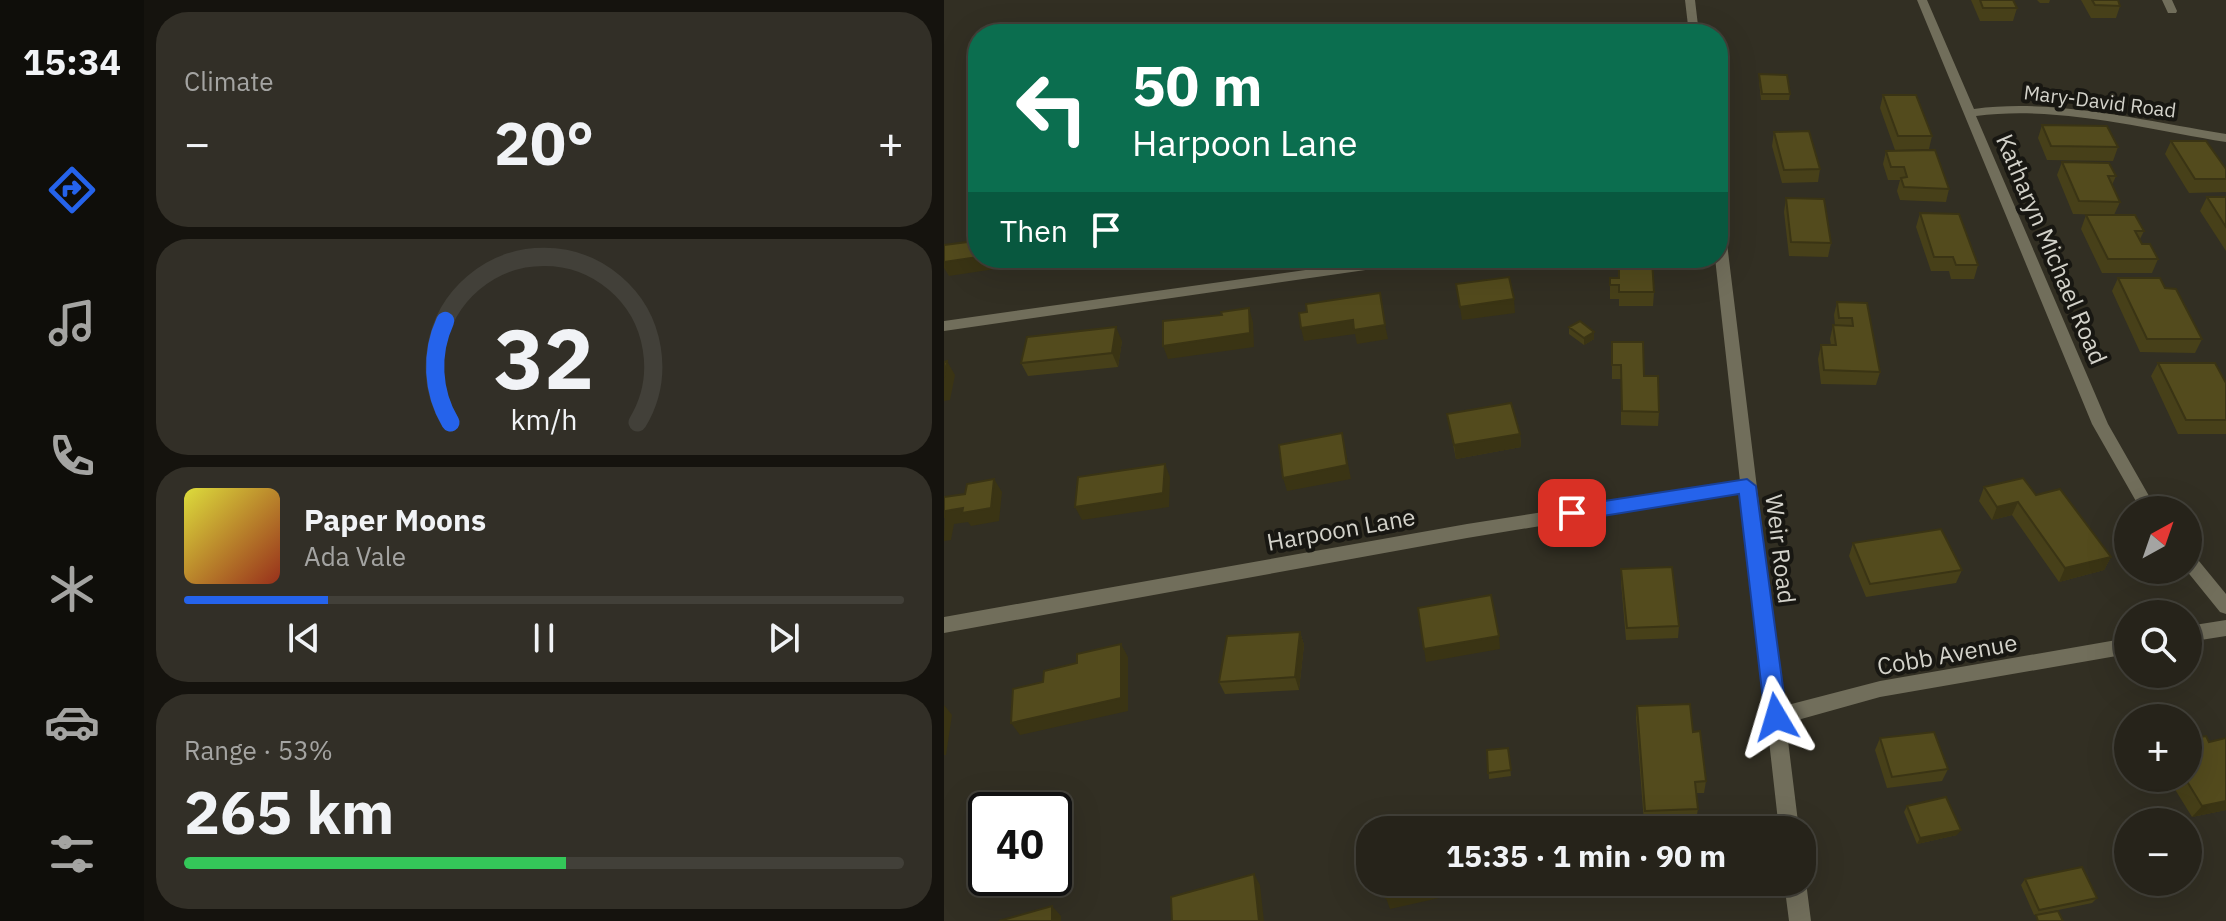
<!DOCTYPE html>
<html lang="en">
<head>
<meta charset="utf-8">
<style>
  :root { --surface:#26231a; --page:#322f27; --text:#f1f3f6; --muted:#a4a4a2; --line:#424039; --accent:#2563eb }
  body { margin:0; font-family:"IBM Plex Sans",sans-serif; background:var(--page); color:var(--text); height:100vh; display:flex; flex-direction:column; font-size:30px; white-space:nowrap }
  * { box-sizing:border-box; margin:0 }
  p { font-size:26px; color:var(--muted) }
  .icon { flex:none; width:44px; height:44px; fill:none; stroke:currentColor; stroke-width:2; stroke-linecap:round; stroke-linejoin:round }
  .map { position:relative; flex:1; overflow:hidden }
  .side { display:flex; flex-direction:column; gap:12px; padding:12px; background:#15130e; width:800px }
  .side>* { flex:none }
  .top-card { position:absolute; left:24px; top:24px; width:760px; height:244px; border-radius:32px; box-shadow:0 8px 32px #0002,0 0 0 2px var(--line); background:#0b6e4f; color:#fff; overflow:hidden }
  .needle { width:52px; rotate:40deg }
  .buttons { position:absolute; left:1170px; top:496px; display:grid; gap:16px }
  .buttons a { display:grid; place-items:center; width:88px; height:88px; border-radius:50%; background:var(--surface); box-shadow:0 8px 32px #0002,0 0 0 2px var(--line); font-size:40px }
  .speed { position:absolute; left:24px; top:792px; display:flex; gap:16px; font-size:40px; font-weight:700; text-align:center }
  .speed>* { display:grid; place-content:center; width:104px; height:104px; border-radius:50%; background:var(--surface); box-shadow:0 8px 32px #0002,0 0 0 2px var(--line); line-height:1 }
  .speed .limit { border:4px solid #111; border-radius:12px; background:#fff; color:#111 }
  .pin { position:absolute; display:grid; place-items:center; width:68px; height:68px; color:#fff; margin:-34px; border-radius:16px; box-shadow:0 4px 12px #0006 }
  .me { position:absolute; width:88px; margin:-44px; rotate:353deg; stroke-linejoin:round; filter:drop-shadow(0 0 6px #0008) }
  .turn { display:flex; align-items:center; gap:28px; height:168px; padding:0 32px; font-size:36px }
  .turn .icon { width:104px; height:104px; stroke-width:2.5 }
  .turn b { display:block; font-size:56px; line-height:68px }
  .then { display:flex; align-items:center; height:76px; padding:0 32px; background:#0003; gap:16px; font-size:30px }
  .big { font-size:60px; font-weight:700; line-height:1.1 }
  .side .widget { flex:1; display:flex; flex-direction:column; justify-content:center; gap:12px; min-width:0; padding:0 28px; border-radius:32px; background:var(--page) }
  .side .dial { align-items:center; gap:0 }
  .dial svg { height:208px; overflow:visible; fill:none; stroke:var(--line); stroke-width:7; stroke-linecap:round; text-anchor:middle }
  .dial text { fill:var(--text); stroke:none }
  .song { display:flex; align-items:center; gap:24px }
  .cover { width:96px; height:96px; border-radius:12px; background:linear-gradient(135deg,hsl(60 70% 55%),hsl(10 70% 35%)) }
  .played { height:8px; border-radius:4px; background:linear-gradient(90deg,var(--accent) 20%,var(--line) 20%) }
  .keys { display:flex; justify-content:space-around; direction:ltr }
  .heat { display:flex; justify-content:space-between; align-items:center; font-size:44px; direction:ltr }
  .charge { height:12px; border-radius:6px; background:linear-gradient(90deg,#34c759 53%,var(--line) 0) }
  .trip { position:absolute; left:412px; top:816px; width:460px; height:80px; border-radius:32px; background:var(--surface); box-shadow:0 8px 32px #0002,0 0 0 2px var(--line); font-weight:700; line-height:80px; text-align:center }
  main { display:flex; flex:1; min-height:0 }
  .menu { display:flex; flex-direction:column; width:144px; justify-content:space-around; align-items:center; background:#0f0e0a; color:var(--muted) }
  .menu .icon { width:56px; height:56px }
  .menu .active { color:var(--accent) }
  .menu b { font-size:36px; color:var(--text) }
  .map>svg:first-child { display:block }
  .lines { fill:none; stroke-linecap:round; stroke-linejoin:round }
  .minor { fill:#716e5b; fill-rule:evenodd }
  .tertiary { fill:#716e5b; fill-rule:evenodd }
  .wall { fill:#474019 }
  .shaded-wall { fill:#3a3414 }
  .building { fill:#534b1d; stroke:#3a3414; stroke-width:2 }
  .route { fill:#2563eb; stroke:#184099; stroke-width:2 }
  .labels { text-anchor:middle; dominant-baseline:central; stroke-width:8; stroke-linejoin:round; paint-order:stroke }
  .far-street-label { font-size:20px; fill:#d3d2ca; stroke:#181712 }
  .street-label { font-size:24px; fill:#d3d2ca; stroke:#181712 }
</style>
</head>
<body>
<main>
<nav class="menu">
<b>15:34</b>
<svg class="icon active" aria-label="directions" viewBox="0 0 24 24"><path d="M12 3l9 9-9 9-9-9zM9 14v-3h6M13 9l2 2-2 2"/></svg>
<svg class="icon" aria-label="music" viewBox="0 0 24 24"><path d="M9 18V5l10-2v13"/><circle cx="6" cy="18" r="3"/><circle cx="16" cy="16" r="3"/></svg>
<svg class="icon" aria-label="phone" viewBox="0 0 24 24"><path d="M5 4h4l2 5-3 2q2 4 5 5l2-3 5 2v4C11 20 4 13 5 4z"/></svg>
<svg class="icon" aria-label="climate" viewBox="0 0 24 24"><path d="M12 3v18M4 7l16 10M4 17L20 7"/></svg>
<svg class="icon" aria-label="car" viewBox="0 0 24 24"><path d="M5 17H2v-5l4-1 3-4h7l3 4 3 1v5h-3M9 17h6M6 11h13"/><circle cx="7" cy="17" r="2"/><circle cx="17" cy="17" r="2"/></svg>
<svg class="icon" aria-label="filters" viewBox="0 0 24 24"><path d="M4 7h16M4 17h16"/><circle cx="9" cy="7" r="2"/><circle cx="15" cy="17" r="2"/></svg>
</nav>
<section class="side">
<div class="widget"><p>Climate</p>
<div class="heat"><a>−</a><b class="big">20°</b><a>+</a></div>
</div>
<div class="widget dial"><svg viewBox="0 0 100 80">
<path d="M14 69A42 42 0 1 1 86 69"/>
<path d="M14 69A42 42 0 0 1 12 30" stroke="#2563eb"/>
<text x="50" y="56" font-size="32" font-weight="700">32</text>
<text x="50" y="72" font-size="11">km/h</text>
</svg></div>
<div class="widget">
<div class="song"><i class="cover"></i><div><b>Paper Moons</b><p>Ada Vale</p></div></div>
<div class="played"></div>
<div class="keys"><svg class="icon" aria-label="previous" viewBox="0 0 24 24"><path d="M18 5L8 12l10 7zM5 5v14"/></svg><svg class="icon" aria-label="pause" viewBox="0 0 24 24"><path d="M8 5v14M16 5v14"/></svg><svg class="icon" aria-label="next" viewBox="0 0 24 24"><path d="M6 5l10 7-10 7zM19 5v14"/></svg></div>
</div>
<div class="widget"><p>Range · 53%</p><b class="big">265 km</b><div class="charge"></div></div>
</section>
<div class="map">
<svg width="1282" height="921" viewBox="0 0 1282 921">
  <rect width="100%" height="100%" fill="#322f23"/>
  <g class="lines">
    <path class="minor" d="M 973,0 L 983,0 L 1030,109 C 1112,98 1200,121 1282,134 L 1282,142 C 1203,129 1112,105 1032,116 L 1164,424 L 1213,510 L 1197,510 L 1148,424 Z
      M 1218,0 L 1228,0 L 1233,11 L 1232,13 L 1224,13 Z
      M 447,258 L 484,258 L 477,262 L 0,331 L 0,321 Z
      M 803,480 L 809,482 L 811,486 L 809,490 L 803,492 L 523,538 L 0,633 L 0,617 L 523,524 Z
      M 1244,553 L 1250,555 L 1282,594 L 1282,614 L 1276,612 L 1242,570 L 1244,570 Z
      M 1282,620 L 1282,636 L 1244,642 L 1244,626 Z
      M 1184,638 L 1184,654 L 936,697 L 832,726 L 825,723 L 822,717 L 825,711 L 832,708 L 936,681 Z"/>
    <path class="tertiary" d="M 741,0 L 751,0 L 755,34 L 745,34 Z
      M 774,223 L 781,227 L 855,830 L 835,830 L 771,258 L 774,258 Z
      M 858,874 L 862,882 L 867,921 L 845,921 L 840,882 L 858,882 Z"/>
  </g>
  <path class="wall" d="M 1027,0 L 1069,0 L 1073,8 L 1069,21 L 1036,21 Z
    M 1093,0 L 1106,0 L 1105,3 L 1096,3 Z
    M 1137,0 L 1174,0 L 1176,6 L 1172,18 L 1147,18 Z
    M 815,74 L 846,94 L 845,100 L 817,100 L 815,81 Z
    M 939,95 L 988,136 L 985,149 L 951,150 L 936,108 Z
    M 1098,125 L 1174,147 L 1169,161 L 1103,160 L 1094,138 Z
    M 830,132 L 876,169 L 874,182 L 838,183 L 828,146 Z
    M 1227,141 L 1282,169 L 1282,192 L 1245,193 L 1221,154 Z
    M 942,151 L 1005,189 L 1002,202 L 956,200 L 953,191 L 956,180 L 944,180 L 939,164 Z
    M 1118,162 L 1172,176 L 1168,185 L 1176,202 L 1170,215 L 1129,214 L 1113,175 Z
    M 1263,197 L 1282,197 L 1282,251 L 1256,211 Z
    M 842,198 L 887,243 L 884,257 L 845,256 L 840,212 Z
    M 976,213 L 1034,265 L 1030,279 L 1007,279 L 1005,271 L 987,271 L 972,227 Z
    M 1142,215 L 1200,231 L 1196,239 L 1198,244 L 1214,259 L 1208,273 L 1158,273 L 1137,229 Z
    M 675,260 L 710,292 L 709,306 L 675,306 L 675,299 L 666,299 L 666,278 L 674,278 Z
    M 1174,278 L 1221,288 L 1258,339 L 1251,353 L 1196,352 L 1168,291 Z
    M 893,302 L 923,303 L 936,372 L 932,385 L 877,384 L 874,359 L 877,345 L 887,345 L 886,339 L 889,325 L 891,325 L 890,315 Z
    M 625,327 L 650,332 L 650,339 L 640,345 L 625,334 Z
    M 178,341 L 174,367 L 84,376 L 77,363 Z
    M 668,342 L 700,376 L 715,412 L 714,426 L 677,425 L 677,379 L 668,379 Z
    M 1214,363 L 1282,383 L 1282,434 L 1234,434 L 1207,376 Z
    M 503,414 L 576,434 L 577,447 L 512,459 Z
    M 1040,487 L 1092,495 L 1167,557 L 1160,570 L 1115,582 L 1068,515 L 1048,520 L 1035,501 Z
    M 909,543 L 1018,570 L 1012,583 L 922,597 L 905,556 Z
    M 677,569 L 735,626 L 734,638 L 682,640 L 677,582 Z
    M 356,632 L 360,645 L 355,690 L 281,694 L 275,682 Z
    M 693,706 L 749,732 L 762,781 L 760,793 L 752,793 L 754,809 L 752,820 L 700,823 L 692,718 Z
    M 936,738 L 1004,769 L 998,781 L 943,788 L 931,750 Z
    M 564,748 L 567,776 L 545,779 L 543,750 Z
    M 1224,778 L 1244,778 L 1282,810 L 1248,817 Z
    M 963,806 L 1013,835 L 973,844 L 960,812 Z
    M 1081,879 L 1153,898 L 1148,903 L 1090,915 L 1077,885 Z"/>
  <path class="shaded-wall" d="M 34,257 L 78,258 L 77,265 L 5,276 L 0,268 L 0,262 Z
    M 570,299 L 571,313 L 518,320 L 516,307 Z
    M 305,308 L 309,322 L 310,347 L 224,359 L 219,346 Z
    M 409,320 L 441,325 L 444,339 L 413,344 L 411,334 L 360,341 L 357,328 Z
    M 172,327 L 178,341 L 174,367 L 168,353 Z
    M 650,332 L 650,339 L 640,345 L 640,338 Z
    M 3,361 L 11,375 L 6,400 L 0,401 L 0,377 Z
    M 398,433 L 407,479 L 343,491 L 339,478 Z
    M 576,434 L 577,447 L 512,459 L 510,445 Z
    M 221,464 L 226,477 L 225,507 L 138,520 L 131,507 Z
    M 50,479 L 58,492 L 55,521 L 27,526 L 24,522 L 10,524 L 7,540 L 0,541 L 1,511 Z
    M 1074,502 L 1068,515 L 1048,520 L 1053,507 Z
    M 1167,557 L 1160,570 L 1115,582 L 1121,568 Z
    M 356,632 L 360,645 L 355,690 L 351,677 Z
    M 555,636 L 556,649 L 482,662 L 480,649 Z
    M 177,644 L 184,657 L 184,711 L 76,735 L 67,723 Z
    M 0,705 L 8,715 L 2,755 L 0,755 Z
    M 1282,801 L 1282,810 L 1248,817 L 1258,806 Z
    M 1017,830 L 1013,835 L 973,844 L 976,838 Z
    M 310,874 L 316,885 L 320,921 L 315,921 Z
    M 516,882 L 521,882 L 522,892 L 446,909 L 442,898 Z
    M 108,906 L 117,916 L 117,921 L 108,921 Z"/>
  <path class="building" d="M 1036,0 L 1069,0 L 1073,8 L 1039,8 Z
    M 1148,0 L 1174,0 L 1176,6 L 1151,5 Z
    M 815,74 L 843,75 L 846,94 L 818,94 Z
    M 939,95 L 972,95 L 988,136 L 954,136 Z
    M 1098,125 L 1163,126 L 1174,147 L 1107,146 Z
    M 865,131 L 876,169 L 840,170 L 830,132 Z
    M 1227,141 L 1262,141 L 1282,169 L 1282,179 L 1251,179 Z
    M 991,150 L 1005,189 L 960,187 L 957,178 L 963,177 L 960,167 L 947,167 L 942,151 Z
    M 1118,162 L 1165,163 L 1172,176 L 1164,176 L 1176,202 L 1135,201 Z
    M 1263,197 L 1282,197 L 1282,227 Z
    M 842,198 L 880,199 L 887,243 L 847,242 Z
    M 976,213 L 1015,214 L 1034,265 L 1012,265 L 1009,257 L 990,257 Z
    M 1142,215 L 1191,215 L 1200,231 L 1191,231 L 1198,244 L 1206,244 L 1214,259 L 1164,259 Z
    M 34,227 L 34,257 L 0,262 L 0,245 L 23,242 L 26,228 Z
    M 675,260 L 708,260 L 710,292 L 675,292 L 675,285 L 666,285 L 666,278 L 675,278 Z
    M 565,277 L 570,299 L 516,307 L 512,284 Z
    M 1174,278 L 1216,278 L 1221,288 L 1232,289 L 1258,339 L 1203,339 Z
    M 436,293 L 441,325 L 410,330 L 409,320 L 357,328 L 355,313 L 363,312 L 362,304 Z
    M 893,302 L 923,303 L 936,372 L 880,370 L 877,345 L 892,345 L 889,325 L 909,326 L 908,318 L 895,318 Z
    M 305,308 L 306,333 L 219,346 L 219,321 L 278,315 L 277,312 Z
    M 636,321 L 650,332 L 640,338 L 625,327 Z
    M 172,327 L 168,353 L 77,363 L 83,337 Z
    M 668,342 L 699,342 L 700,376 L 714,376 L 715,412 L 678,411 L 677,365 L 668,365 Z
    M 3,361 L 0,377 L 0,362 Z
    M 1214,363 L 1271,363 L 1282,383 L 1282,420 L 1242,420 Z
    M 567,403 L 576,434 L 510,445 L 503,414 Z
    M 398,433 L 403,465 L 339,478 L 335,445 Z
    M 221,464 L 219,493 L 131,507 L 134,477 Z
    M 1079,478 L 1092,495 L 1116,489 L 1167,557 L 1121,568 L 1074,502 L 1053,507 L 1040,487 Z
    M 50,479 L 47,508 L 18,513 L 19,508 L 1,511 L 0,518 L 0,497 L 21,494 L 23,484 Z
    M 997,529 L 1018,570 L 926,584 L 909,543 Z
    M 728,567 L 735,626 L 683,628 L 677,569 Z
    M 547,595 L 555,636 L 480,649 L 474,608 Z
    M 356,632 L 351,677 L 275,682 L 283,636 Z
    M 177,644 L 177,698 L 67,723 L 69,689 L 99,682 L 100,671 L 133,663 L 133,654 Z
    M 746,704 L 749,732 L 756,731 L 762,781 L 751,782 L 754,809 L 701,811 L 693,706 Z
    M 990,732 L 1004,769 L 948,777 L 936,738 Z
    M 1262,736 L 1265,742 L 1282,738 L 1282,801 L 1258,806 L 1241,778 L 1244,778 L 1244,739 Z
    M 564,748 L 567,770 L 544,773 L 543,750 Z
    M 1002,797 L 1017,830 L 976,838 L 963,806 Z
    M 1138,867 L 1153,898 L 1095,910 L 1081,879 Z
    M 310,874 L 315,921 L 228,921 L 227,897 Z
    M 441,882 L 516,882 L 442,898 Z
    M 108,906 L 108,921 L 55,921 Z
    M 1114,911 L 1119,921 L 1094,921 L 1092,915 Z"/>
  <path class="route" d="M 803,479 L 812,486 L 843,717 L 840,724 L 832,727 L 824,724 L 821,717 L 795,494 L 628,521 L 621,518 L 619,513 L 621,508 L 628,506 Z"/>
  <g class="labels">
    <g class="far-street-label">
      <text transform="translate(1156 101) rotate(7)">Mary-David Road</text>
    </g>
    <g class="street-label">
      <text transform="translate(1108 249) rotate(67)">Katharyn Michael Road</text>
      <text transform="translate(397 529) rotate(-10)">Harpoon Lane</text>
      <text transform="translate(837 549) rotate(83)">Weir Road</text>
      <text transform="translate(1003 654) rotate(-10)">Cobb Avenue</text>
    </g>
  </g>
</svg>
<div class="buttons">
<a><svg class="needle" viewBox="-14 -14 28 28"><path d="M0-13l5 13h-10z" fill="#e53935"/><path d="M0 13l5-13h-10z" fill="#a4a4a2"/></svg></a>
<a><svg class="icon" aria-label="search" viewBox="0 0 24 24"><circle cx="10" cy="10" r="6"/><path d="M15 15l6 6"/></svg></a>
<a>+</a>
<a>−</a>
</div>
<div class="speed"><div class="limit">40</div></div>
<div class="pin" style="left:628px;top:513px;background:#d93025"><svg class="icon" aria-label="arrive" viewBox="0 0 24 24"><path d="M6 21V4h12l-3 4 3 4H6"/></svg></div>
<svg class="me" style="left:832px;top:717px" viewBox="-20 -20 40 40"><path d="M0-17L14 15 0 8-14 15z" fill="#2563eb" stroke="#fff" stroke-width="4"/></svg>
<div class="trip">15:35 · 1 min · 90 m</div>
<div class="top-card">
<div class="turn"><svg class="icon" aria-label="left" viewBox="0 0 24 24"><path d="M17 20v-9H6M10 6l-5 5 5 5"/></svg><div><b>50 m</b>Harpoon Lane</div></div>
<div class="then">Then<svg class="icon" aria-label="arrive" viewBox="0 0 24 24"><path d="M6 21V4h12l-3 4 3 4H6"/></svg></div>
</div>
</div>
</main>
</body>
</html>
